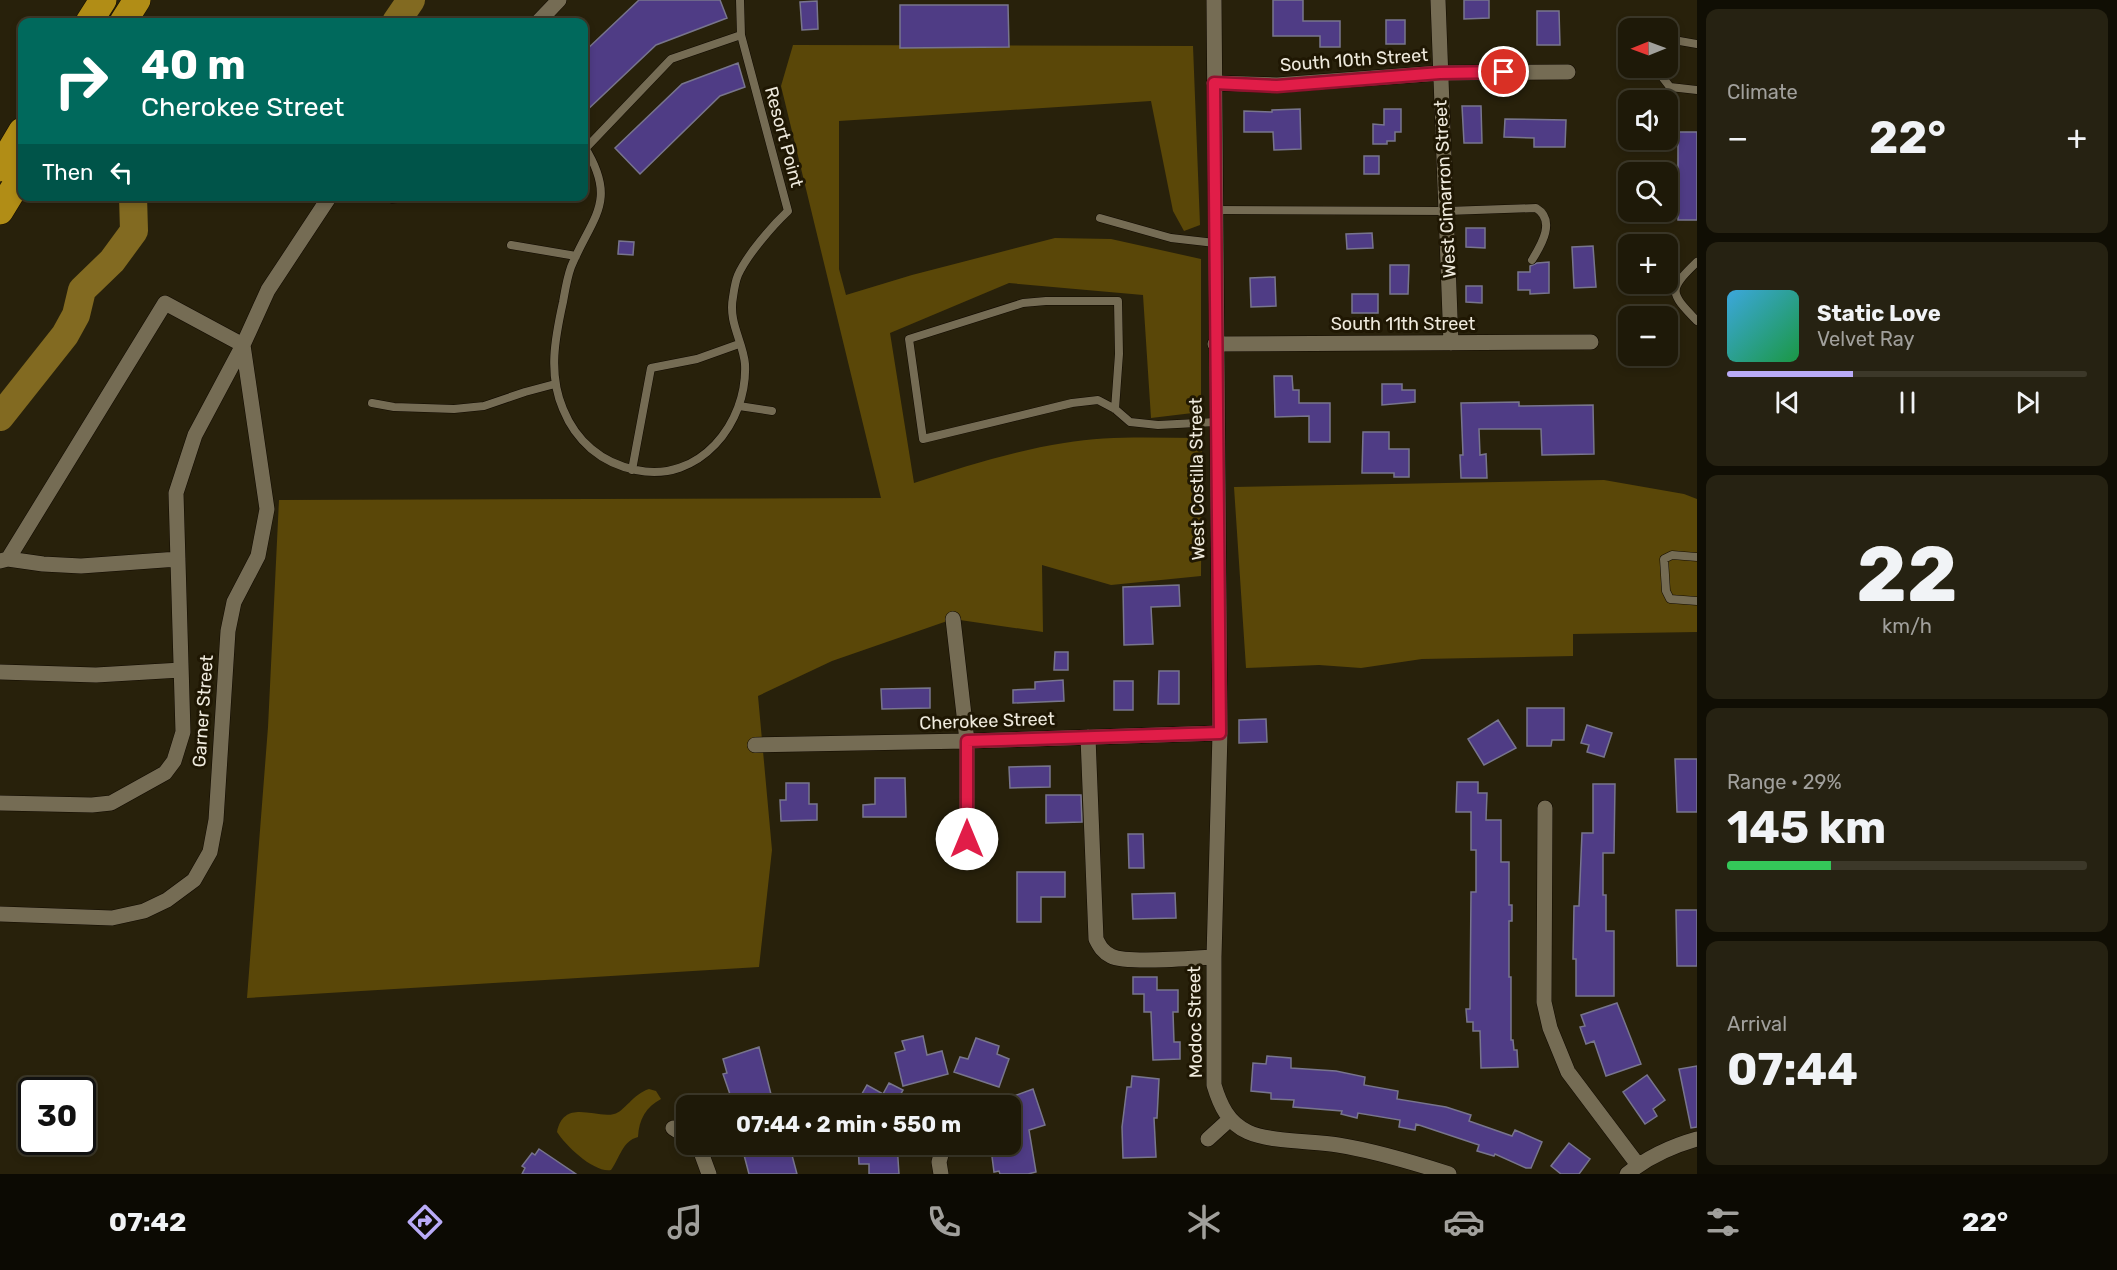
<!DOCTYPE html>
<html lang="en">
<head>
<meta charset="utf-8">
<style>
  :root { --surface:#1e1908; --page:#262212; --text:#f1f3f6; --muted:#a1a09c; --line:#3c3829; --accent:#b9abf7 }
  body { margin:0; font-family:Rubik,sans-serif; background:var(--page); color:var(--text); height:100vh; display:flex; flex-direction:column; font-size:22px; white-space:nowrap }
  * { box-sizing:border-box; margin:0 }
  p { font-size:20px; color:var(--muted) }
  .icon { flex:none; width:33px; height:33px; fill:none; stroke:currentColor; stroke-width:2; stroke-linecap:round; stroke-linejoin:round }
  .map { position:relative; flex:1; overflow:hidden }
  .side { display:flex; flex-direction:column; gap:9px; padding:9px; background:#100e04; width:420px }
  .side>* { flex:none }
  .banner { position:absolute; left:18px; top:18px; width:570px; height:183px; border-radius:12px; box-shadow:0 3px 9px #0003,0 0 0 2px var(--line); background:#00695c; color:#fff; overflow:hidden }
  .needle { width:39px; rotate:269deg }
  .controls { position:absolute; left:1618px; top:18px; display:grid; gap:12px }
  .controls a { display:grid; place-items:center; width:60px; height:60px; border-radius:12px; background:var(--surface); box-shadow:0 3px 9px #0003,0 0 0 2px var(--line); font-size:30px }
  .speed { position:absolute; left:18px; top:1077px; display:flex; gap:12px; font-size:30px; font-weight:700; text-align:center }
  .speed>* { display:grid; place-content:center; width:78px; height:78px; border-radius:50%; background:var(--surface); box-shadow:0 3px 9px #0003,0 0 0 2px var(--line); line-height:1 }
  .speed .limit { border:3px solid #111; border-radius:9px; background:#fff; color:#111 }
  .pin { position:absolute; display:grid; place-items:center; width:51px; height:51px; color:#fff; margin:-26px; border:3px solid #fff; border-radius:50%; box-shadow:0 2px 6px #0007 }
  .me { position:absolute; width:66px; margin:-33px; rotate:0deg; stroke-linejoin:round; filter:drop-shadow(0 0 4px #0008) }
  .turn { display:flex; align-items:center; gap:21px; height:126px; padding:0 24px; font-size:27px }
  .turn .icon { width:78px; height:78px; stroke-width:2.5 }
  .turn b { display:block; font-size:42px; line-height:51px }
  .then { display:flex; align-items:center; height:57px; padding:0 24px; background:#0003; gap:12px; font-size:22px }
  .big { font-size:45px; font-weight:700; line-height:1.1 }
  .side .card { flex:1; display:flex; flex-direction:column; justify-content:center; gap:9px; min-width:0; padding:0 21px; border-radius:12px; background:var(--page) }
  .side .dial { align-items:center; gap:0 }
  .dial b { font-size:78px; line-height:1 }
  .song { display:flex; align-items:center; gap:18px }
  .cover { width:72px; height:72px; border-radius:9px; background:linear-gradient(135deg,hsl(200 70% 55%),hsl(140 70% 35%)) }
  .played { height:6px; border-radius:3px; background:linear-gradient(90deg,var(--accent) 35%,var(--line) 35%) }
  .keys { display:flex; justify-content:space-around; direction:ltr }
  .heat { display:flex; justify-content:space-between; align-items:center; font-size:33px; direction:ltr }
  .charge { height:9px; border-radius:4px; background:linear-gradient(90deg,#34c759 29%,var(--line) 0) }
  .trip { position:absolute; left:676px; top:1095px; width:345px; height:60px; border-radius:12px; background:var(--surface); box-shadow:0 3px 9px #0003,0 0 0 2px var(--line); font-weight:700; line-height:60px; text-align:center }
  .menu { display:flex; height:96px; justify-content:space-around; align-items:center; background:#0c0a03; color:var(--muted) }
  .menu .icon { width:42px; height:42px }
  .menu .on { color:var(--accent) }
  .menu b { font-size:27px; color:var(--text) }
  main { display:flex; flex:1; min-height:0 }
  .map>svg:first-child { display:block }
  .green { fill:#5a4708 }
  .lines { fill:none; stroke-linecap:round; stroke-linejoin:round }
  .river { stroke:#826a21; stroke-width:28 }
  .building { fill:#4f3c85; stroke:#78758d; stroke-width:1.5 }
  .lane-casing { stroke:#110a00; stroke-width:9 }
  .street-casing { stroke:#110a00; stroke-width:16 }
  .highway-casing { stroke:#110a00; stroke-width:28 }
  .lane { stroke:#756c54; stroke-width:8 }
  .street { stroke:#756c54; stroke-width:15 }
  .highway { stroke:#b18d16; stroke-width:27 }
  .route-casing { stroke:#92132f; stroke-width:15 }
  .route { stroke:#e11d48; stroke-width:10 }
  .labels { text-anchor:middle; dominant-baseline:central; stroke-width:6; stroke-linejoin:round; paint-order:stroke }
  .street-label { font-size:18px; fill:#efeadd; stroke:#1f1703 }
</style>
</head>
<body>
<main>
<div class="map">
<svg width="1697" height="1174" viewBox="0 0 1697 1174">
  <rect width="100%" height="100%" fill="#28210b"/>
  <path class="green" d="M 793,45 L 1193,46 L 1200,225 L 1184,231 L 1173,211 L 1151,101 L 839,121 L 839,269 L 846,295 L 912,275 L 1055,238 L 1111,239 L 1201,259 L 1201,412 L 1151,418 L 1143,295 L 1009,283 L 890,333 L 914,483 C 963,467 1013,451 1064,443 C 1110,435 1156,438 1202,438 L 1201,576 L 1111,585 L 1042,565 L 1043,632 L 953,619 L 832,661 L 758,696 L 772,850 L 759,967 L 247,998 L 268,727 L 279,500 L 881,498 L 781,86 Z
    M 1604,480 L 1684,494 L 1697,499 L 1697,632 L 1573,634 L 1573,656 L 1422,659 L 1361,668 L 1319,665 L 1246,668 L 1234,487 Z
    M 649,1089 L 656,1091 L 661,1099 C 646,1107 639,1119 638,1137 C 622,1141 620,1158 611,1170 C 594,1173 566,1146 557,1132 C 564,1098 596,1119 614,1114 C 624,1112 633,1094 649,1089 Z"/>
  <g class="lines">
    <path class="river" d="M 396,22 L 411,0
      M 0,417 L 65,335 L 76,315 L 82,290 L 112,261 L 134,231 L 133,196"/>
  </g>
  <path class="building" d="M 639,0 L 720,0 L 727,18 L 656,45 L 584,113 L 584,52 Z
    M 1273,0 L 1303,0 L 1303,21 L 1340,21 L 1340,47 L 1320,47 L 1320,36 L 1273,36 Z
    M 1464,0 L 1489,0 L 1489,18 L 1464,19 Z
    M 817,1 L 818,29 L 802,30 L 800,2 Z
    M 900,5 L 1008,5 L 1009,47 L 900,48 Z
    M 1537,11 L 1559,11 L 1560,45 L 1537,45 Z
    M 1386,20 L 1405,20 L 1405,44 L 1386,44 Z
    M 738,63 L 745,87 L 720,96 L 640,174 L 615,148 L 682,84 Z
    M 1462,106 L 1481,106 L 1482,143 L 1464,143 Z
    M 1300,109 L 1301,149 L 1274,150 L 1273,132 L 1244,132 L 1244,111 L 1272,112 L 1272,110 Z
    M 1384,109 L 1401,109 L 1401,132 L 1395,132 L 1395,141 L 1387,141 L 1387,144 L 1373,144 L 1373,124 L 1384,125 Z
    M 1505,119 L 1566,120 L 1565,147 L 1534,147 L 1534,138 L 1504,137 Z
    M 1678,132 L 1697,132 L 1697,220 L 1678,220 Z
    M 1364,156 L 1379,156 L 1379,174 L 1364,174 Z
    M 1466,228 L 1485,228 L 1485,248 L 1466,247 Z
    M 1372,233 L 1373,248 L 1347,249 L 1346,234 Z
    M 619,241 L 634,242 L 633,255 L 618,254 Z
    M 1593,246 L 1596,287 L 1574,288 L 1572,247 Z
    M 1549,262 L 1549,293 L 1530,294 L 1530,290 L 1518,290 L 1518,272 L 1530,272 L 1530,266 L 1537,263 Z
    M 1390,265 L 1409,265 L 1408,294 L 1390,294 Z
    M 1275,277 L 1276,306 L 1251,307 L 1250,278 Z
    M 1466,286 L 1482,286 L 1482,303 L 1466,302 Z
    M 1352,294 L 1378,294 L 1378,313 L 1352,313 Z
    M 1274,376 L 1292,376 L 1293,390 L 1299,390 L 1299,403 L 1330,403 L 1330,442 L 1309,442 L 1309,416 L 1275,417 Z
    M 1382,384 L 1402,384 L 1402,390 L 1415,390 L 1415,402 L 1382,405 Z
    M 1519,402 L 1519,406 L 1593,405 L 1594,454 L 1542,455 L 1541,429 L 1479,429 L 1480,455 L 1486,454 L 1487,478 L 1461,478 L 1460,455 L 1463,455 L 1461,403 Z
    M 1363,432 L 1389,432 L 1389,449 L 1409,449 L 1409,477 L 1394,477 L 1394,473 L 1362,473 Z
    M 1179,585 L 1180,606 L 1151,607 L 1153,644 L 1124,645 L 1123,587 Z
    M 1055,652 L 1068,652 L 1068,670 L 1054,670 Z
    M 1159,671 L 1179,671 L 1179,704 L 1158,704 Z
    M 1063,680 L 1064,701 L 1013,703 L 1013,690 L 1035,689 L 1035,682 Z
    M 1114,681 L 1133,681 L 1133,710 L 1114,710 Z
    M 930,688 L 930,708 L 882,709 L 881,689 Z
    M 1527,708 L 1564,708 L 1564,740 L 1552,740 L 1551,746 L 1527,746 Z
    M 1266,719 L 1267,742 L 1239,743 L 1239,720 Z
    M 1498,720 L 1516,748 L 1484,765 L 1468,739 Z
    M 1587,725 L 1612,733 L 1604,757 L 1587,752 L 1589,745 L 1581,743 Z
    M 1675,759 L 1697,759 L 1697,812 L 1677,812 Z
    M 1050,766 L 1050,787 L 1010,788 L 1009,767 Z
    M 875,778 L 905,778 L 906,817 L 863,817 L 863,805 L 875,804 Z
    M 1457,782 L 1478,782 L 1478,793 L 1487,793 L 1486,820 L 1501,820 L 1501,862 L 1509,862 L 1509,905 L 1512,905 L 1512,921 L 1509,921 L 1509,977 L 1511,977 L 1511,1040 L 1513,1040 L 1514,1050 L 1517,1050 L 1518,1067 L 1481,1068 L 1480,1031 L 1473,1031 L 1473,1022 L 1467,1022 L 1466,1009 L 1470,1009 L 1471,892 L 1476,892 L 1476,850 L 1471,850 L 1471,812 L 1456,812 Z
    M 786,783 L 809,783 L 809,804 L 817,804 L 817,820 L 781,821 L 780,800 L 786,800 Z
    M 1593,784 L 1615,784 L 1614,853 L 1603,853 L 1603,895 L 1606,895 L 1606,931 L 1614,931 L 1614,996 L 1576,996 L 1576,959 L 1573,959 L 1574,906 L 1579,906 L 1582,833 L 1593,833 Z
    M 1046,795 L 1081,795 L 1082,822 L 1046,823 Z
    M 1128,834 L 1143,834 L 1144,868 L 1129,868 Z
    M 1017,872 L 1065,872 L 1065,897 L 1041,897 L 1041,922 L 1017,922 Z
    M 1175,893 L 1176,918 L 1133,919 L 1132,894 Z
    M 1676,910 L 1697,910 L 1697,966 L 1677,966 Z
    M 1133,977 L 1157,977 L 1157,990 L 1178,990 L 1178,1012 L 1173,1012 L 1174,1042 L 1180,1042 L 1180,1059 L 1153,1060 L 1151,1012 L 1144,1012 L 1144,994 L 1133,994 Z
    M 1617,1003 L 1641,1064 L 1606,1076 L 1594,1041 L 1586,1044 L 1580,1027 L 1585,1026 L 1581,1015 Z
    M 923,1036 L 927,1055 L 942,1051 L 948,1074 L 903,1086 L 895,1053 L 905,1050 L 902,1041 Z
    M 976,1038 L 999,1046 L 997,1054 L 1009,1059 L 999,1087 L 954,1072 L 960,1057 L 968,1059 Z
    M 759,1047 L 774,1106 L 734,1106 L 723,1074 L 727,1073 L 723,1059 Z
    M 1267,1056 L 1291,1058 L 1291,1068 L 1336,1071 L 1365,1077 L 1364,1085 L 1398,1091 L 1397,1099 L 1446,1107 L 1471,1115 L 1469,1121 L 1512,1136 L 1515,1130 L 1542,1142 L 1531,1168 L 1526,1168 L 1495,1154 L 1494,1156 L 1477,1151 L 1479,1145 L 1416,1124 L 1415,1130 L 1399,1127 L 1400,1120 L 1358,1113 L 1357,1118 L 1341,1114 L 1342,1111 L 1293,1107 L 1294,1100 L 1271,1099 L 1271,1093 L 1251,1091 L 1253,1063 L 1266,1064 Z
    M 1697,1066 L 1697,1127 L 1691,1128 L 1679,1069 Z
    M 1647,1075 L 1665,1100 L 1653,1109 L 1657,1116 L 1645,1124 L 1623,1092 Z
    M 1132,1076 L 1159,1079 L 1157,1118 L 1154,1118 L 1156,1157 L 1123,1158 L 1122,1127 L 1127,1087 L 1131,1087 Z
    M 889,1083 L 903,1090 L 897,1101 L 905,1106 L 855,1106 L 867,1085 L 883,1094 Z
    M 1033,1089 L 1045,1125 L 1029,1130 L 1036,1172 L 1028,1174 L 1000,1174 L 999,1171 L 994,1172 L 991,1149 L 1011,1146 L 1011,1097 Z
    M 1569,1143 L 1590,1159 L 1579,1174 L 1561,1174 L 1551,1166 Z
    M 782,1144 L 789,1144 L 797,1174 L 749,1174 L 744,1155 Z
    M 858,1144 L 897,1144 L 899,1174 L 869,1174 L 869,1164 L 859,1164 Z
    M 539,1149 L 576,1174 L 522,1174 L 525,1168 L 522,1166 L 532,1153 L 535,1155 Z"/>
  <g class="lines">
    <g class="lane-casing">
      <path id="lane" d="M 1668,39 L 1697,44
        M 1663,68 L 1663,78 L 1670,87 L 1697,90
        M 584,146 C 619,202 592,216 571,267 C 567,278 565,291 563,302 C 555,338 548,374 563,409 C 576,441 601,463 636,470 C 699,484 748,423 745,364 C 743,341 728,323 733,297 C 734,290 735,282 738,275 C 747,255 772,226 788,211 L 741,35 L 740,0
        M 585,149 L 671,59 L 741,35
        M 383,196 L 392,199 L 419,196
        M 1215,210 L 1447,211 L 1536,208 C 1556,220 1542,244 1532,260
        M 1100,218 L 1171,238 L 1215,243
        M 511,245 L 576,256
        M 1697,262 C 1668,290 1669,292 1697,321
        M 372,403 L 394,407 L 454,409 L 484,406 L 525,392 L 555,384
        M 739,406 L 772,411
        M 1115,409 L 1119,354 L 1118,301 L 1046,301 L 1023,303 L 909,339 L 923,439 L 1072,403 L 1098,400 L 1115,409 L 1130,422 L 1158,425 L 1216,422
        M 632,470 L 651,368 L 697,359 L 739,344
        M 1697,557 L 1672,555 L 1664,559 L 1666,591 L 1670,599 L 1697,601"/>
    </g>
    <g class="street-casing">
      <path id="street" d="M 1214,0 L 1220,733 L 1214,957 L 1214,1085 C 1220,1105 1228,1123 1248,1132 C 1270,1142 1312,1141 1338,1145 C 1376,1151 1412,1162 1449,1174
        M 1438,0 L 1451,343
        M 538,22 L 559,0
        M 1214,83 L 1277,85 L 1440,73 L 1568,72
        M 1215,344 L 1591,342
        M 8,559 L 43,564 L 81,566 L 178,559
        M 0,561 L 8,559 L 165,303 L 243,345
        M 953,619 L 967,741 L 967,839
        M 0,672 L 96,675 L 181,670
        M 1088,737 L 1096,939 C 1100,947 1103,952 1111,956 C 1127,964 1193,958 1214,957
        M 755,745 L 967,741 L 1220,733
        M 0,803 L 92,805 L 111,803 L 165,773 L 174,761 L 183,732 L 176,493 L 195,435 L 243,345 L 268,290 L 330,196
        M 1545,808 L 1544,1002 L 1550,1028 L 1568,1072 L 1638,1165
        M 0,914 L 112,918 L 144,911 L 167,900 L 194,880 L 210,852 L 216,820 L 228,631 L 234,602 L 258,556 L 267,509 L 243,345
        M 673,1128 L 687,1137
        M 1208,1139 L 1230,1119
        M 698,1144 L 709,1174
        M 941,1174 L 939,1162 L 944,1144
        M 1627,1174 C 1648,1157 1672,1146 1697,1139"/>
    </g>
    <g class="highway-casing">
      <path id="highway" d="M 89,22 L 103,0
        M 123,22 L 137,0
        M 0,168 L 22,131
        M 0,211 L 22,175"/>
    </g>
    <use href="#lane" class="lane"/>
    <use href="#street" class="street"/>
    <use href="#highway" class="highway"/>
  </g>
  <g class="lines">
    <g class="route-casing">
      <path id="route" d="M 967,839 L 967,741 L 1220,733 L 1214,83 L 1277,86 L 1440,73 L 1504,72"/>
    </g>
    <use href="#route" class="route"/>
  </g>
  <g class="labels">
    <g class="street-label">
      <text transform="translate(1354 60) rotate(-4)">South 10th Street</text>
      <text transform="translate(784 137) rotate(75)">Resort Point</text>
      <text transform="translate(1445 189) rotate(-93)">West Cimarron Street</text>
      <text x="1403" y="324">South 11th Street</text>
      <text transform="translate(1197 479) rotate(-91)">West Costilla Street</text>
      <text transform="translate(203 711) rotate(-86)">Garner Street</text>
      <text transform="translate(987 721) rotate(-2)">Cherokee Street</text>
      <text transform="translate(1195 1022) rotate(-91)">Modoc Street</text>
    </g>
  </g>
</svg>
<div class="controls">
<a><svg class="needle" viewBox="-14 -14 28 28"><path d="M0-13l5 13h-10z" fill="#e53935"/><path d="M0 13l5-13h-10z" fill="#a1a09c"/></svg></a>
<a><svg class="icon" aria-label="sound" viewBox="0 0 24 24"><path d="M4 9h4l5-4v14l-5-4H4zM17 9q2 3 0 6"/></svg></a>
<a><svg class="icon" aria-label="search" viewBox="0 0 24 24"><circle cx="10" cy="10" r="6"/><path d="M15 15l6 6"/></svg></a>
<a>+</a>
<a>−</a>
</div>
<div class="speed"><div class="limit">30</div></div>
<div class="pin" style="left:1504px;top:72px;background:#d93025"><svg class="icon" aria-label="arrive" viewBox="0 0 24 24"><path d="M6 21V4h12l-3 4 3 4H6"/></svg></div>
<svg class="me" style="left:967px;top:839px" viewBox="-20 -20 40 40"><circle r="19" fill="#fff"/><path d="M0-13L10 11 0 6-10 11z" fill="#e11d48"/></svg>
<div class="trip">07:44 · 2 min · 550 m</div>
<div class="banner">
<div class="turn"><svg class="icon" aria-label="right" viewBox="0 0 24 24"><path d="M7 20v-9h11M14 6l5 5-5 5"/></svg><div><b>40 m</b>Cherokee Street</div></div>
<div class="then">Then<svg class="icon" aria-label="left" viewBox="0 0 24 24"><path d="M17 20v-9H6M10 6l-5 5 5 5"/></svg></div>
</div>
</div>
<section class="side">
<div class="card"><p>Climate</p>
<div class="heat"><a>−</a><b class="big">22°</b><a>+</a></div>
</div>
<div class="card">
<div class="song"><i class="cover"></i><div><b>Static Love</b><p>Velvet Ray</p></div></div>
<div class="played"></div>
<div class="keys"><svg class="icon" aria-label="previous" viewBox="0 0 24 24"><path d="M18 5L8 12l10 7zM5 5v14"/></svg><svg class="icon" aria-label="pause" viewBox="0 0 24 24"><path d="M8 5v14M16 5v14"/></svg><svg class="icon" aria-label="next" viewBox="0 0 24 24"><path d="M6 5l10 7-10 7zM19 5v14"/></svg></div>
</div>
<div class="card dial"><b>22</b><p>km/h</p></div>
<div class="card"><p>Range · 29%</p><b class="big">145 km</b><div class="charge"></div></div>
<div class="card"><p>Arrival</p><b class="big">07:44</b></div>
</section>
</main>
<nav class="menu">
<b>07:42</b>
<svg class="icon on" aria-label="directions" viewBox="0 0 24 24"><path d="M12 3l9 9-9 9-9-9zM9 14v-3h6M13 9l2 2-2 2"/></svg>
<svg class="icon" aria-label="music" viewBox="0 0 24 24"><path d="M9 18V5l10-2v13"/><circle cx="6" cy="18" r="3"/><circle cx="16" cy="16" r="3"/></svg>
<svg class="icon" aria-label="phone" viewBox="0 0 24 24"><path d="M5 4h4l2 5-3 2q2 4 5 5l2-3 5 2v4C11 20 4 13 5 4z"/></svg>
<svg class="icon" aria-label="climate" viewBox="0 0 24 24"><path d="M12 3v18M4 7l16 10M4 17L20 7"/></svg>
<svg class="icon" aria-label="car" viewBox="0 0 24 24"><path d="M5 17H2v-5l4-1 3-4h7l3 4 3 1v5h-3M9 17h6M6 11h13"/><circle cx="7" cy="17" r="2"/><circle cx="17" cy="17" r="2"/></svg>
<svg class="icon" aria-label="filters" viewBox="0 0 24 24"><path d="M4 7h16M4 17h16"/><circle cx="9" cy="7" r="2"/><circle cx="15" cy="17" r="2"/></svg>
<b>22°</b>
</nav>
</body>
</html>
